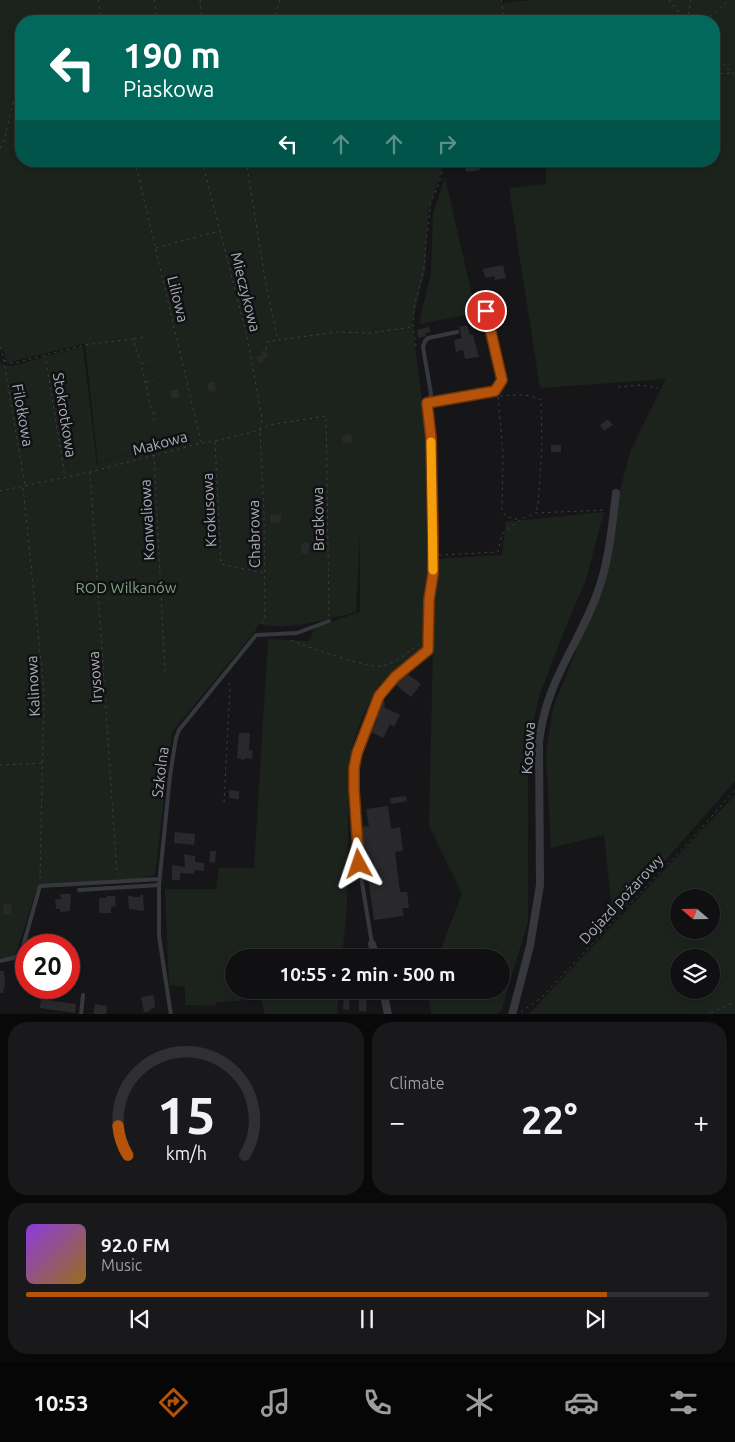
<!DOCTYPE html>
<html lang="en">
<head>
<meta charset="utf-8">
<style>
  :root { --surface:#101012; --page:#19191b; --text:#f1f3f6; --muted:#9c9d9f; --line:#303032; --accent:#b45309 }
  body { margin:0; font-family:Ubuntu,sans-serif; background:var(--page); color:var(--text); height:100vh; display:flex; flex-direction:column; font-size:19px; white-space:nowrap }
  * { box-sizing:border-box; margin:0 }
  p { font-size:16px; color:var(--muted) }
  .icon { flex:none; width:28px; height:28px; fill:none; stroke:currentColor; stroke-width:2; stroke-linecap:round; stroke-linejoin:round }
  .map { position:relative; height:1014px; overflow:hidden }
  .side { display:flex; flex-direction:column; gap:8px; padding:8px; background:#09090a; flex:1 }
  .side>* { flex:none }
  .guide { position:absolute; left:15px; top:15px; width:705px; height:152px; border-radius:20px; box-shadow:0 2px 8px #0003,0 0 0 1px var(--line); background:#00695c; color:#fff; overflow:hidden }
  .needle { width:32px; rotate:290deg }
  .buttons { position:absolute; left:670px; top:889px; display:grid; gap:10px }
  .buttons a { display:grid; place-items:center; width:50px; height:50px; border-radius:50%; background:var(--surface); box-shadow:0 2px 8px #0003,0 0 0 1px var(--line); font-size:25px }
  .speed { position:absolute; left:15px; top:934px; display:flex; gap:10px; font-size:25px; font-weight:700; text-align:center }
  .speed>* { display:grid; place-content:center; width:65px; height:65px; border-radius:50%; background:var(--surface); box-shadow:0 2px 8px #0003,0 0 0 1px var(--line); line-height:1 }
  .speed .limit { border:8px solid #d22; background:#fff; color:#111 }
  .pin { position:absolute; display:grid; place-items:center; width:42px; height:42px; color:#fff; margin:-21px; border:2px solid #fff; border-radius:50%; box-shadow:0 1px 5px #0007 }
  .me { position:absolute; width:55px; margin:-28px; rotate:355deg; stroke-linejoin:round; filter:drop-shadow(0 0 4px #0008) }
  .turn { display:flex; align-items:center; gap:18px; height:105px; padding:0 25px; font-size:22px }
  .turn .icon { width:65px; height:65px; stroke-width:2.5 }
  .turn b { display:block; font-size:35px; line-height:42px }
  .lanes { display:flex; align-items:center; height:48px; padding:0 25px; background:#0003; justify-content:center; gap:25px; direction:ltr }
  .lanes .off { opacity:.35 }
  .big { font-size:38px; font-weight:700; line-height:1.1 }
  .side .widget { flex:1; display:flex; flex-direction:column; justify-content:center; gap:8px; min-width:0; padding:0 18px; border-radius:20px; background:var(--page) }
  .side .dial { align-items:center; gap:0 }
  .dial svg { height:130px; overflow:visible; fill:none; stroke:var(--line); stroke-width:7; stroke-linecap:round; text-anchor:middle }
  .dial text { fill:var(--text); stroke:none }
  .song { display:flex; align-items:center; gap:15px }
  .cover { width:60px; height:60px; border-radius:8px; background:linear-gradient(135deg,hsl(270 70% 55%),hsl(40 70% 35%)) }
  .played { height:5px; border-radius:2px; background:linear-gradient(90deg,var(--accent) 85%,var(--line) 85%) }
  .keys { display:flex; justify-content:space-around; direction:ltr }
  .heat { display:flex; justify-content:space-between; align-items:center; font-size:28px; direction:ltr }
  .side .tiles { flex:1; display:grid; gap:8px; grid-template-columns:1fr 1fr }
  .widget:last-child { grid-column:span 2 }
  .trip { position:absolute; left:225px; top:949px; width:285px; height:50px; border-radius:25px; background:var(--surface); box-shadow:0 2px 8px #0003,0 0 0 1px var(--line); font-weight:700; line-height:50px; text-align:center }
  .menu { display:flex; height:80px; justify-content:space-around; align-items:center; background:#060607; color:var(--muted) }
  .menu .icon { width:35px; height:35px }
  .menu .active { color:var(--accent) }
  .menu b { font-size:22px; color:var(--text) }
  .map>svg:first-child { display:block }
  .green { fill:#1c231d; fill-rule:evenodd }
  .building { fill:#29292c }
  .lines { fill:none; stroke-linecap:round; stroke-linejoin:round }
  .path { stroke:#3d3f44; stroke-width:1; stroke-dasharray:2.5 4; stroke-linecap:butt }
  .lane { stroke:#37383d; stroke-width:4 }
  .street { stroke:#37383d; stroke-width:8 }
  .route-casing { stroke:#753606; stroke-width:12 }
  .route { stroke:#b45309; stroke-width:9 }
  .slow { stroke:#f59e0b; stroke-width:9 }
  .labels { text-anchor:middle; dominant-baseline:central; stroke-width:5; stroke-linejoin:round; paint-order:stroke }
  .street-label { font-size:15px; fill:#a8adb8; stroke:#111113 }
  .park-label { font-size:15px; fill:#7fa381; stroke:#111113 }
</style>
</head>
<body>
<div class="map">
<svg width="735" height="1015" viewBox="0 0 735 1015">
  <rect width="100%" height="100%" fill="#161618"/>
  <path class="green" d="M 0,0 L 500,0 L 501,3 L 534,0 L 735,0 L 735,781 L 613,920 L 604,835 L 551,848 L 546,754 L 553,708 L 608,571 L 619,493 L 631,450 L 666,378 L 652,380 L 540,388 L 509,188 L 546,184 L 546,161 L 714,161 L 714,21 L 21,21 L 21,161 L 443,161 L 443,166 L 428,212 L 425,271 L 412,323 L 428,442 L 431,540 L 423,652 C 409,662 391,672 380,686 C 366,704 353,739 349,761 L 347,906 L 342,957 L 234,958 L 234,990 L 339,990 L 337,1014 L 265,1014 L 260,995 L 241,992 L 241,1001 L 216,1002 L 215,1006 L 185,1005 L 185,987 L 169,985 L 165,889 L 216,889 L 219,868 L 254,868 L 268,639 L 309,641 L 314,628 L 360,612 L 360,534 L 356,612 C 323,620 292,631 259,624 L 255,631 L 172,732 L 155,875 L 145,877 L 145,882 L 37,888 L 15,957 L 0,959 L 0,362 L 3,365 L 12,366 L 83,346 L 97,465 L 166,439 L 98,464 L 85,343 L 7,363 L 3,349 L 0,350 Z
    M 445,177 L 476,313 L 419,324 L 431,272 L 433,214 Z
    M 604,512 L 586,579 L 560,641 L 538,700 L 528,750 L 528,922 L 501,1011 L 497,1014 L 431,1014 L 428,990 L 501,990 L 501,958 L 435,957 L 441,950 L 462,893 L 429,826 L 435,559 L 502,555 L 506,522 Z
    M 735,795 L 735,1014 L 529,1014 ZM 679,898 L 711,898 L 711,930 L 679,930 ZM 679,958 L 711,958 L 711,990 L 679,990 Z"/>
  <path class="building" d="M 465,161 L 479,161 L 480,170 L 466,172 Z
    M 503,265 L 506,278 L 495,280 L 494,276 L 485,278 L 483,269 Z
    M 467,325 L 470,335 L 473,335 L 479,357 L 465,359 L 463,350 L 456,352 L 454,340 L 462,338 L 459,327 Z
    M 429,327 L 430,332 L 425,333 L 426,336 L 418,338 L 417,330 Z
    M 266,350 L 267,358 L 263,358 L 264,362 L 258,363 L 257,356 L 262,355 L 262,351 Z
    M 214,382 L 216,391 L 209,392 L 207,383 Z
    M 178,389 L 180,397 L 172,399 L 170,391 Z
    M 608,419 L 613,425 L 604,431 L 600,425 Z
    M 351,434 L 352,442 L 343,443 L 342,435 Z
    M 551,445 L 561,445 L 561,452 L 551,452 Z
    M 281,514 L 281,522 L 271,523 L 270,515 Z
    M 302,543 L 309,543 L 308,554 L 301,553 Z
    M 248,554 L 259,556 L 257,566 L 246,564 Z
    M 406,673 L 421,684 L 411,697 L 396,685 Z
    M 383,701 L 385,704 L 384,707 L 400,715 L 394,727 L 390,724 L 383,738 L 371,732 L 378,718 L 373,716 L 379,702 Z
    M 239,733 L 250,733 L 249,750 L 253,751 L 252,759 L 245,758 L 244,760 L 237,758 Z
    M 229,790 L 239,791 L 239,799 L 229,798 Z
    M 406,796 L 407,801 L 391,804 L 390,798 Z
    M 388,806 L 391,829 L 400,827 L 403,851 L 395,852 L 400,892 L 407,892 L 409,908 L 402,908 L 404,916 L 374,920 L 361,827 L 369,826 L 366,809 Z
    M 175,832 L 195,834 L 194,845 L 174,843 Z
    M 210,851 L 216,851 L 215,863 L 209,862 Z
    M 184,854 L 195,856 L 195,862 L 204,863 L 204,871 L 195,870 L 194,874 L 180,873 L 180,880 L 172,880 L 172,865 L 185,867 Z
    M 60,894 L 71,894 L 70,911 L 60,912 L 60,909 L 56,909 L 55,899 L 61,899 Z
    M 140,895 L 143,895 L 144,911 L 129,909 L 128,896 L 133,896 L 133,897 L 140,897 Z
    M 107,896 L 115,896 L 116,906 L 111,907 L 111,913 L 99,913 L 99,898 L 106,898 Z
    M 4,904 L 12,905 L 11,915 L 3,914 Z
    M 0,971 L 4,971 L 5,986 L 4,987 L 3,993 L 0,993 Z
    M 344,993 L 350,994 L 349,1010 L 343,1009 Z
    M 154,995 L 155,1008 L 150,1009 L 150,1011 L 144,1012 L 141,997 Z
    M 359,997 L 367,998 L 366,1012 L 359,1011 Z
    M 41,999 L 76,1004 L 75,1013 L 40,1008 Z
    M 95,1004 L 107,1006 L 106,1015 L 93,1015 Z"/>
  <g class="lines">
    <path class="path" d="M 98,0 L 101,21
      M 154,0 L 157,21
      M 200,0 L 202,21
      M 501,0 L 505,21
      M 669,0 L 686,21
      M 273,21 L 280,0
      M 687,21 L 691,0
      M 705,21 L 730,0
      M 714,54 L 735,76
      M 714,74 L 731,73
      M 0,148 C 10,133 7,104 21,91
      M 135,161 L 201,442
      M 202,161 L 248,340 L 262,419 L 260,430 L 264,512 L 265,618 L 260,627
      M 246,161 L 266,285 L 278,340 L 337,332 L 370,333 L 413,327
      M 156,248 L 219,231
      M 134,339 L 143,337
      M 416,346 L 413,327 L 414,307 L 424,268 L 426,240 L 431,201 L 439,184 L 444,161
      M 0,347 L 3,356 L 25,486
      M 266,349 L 267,342 L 278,340
      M 45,355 L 65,477
      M 4,360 L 11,363 L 15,363 L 84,345 L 133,339 L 141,364 L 154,420
      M 142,364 L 149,361
      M 146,382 L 153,380
      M 618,387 L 641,385 L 658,388
      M 500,396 C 514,395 527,393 541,400 L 542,447 L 538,505 L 535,513
      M 498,397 L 503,453 L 502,511 L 506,516 L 519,520
      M 154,413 L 160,412
      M 215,442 L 221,564 L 264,573
      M 154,455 L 165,673
      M 90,472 L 117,875
      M 23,488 L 44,691 L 40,880
      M 0,491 L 90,472 L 202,443 L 215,441 L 260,430 L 269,425 L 326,416 L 329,616
      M 439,555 L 498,552 L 502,534 L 520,520 L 535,513 L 606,510
      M 291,640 C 305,646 369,669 381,666 C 396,664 409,651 421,643
      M 0,765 L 44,763
      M 224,802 L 230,687 L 228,682
      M 521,1012 L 541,998 L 698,832 L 735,790
      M 705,1015 L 735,1002"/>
    <path class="lane" d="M 427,403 L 495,391 L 502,380 L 486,311
      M 79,890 L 159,885
      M 372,944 L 359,864 L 355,818 L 354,767 L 357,753 L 379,696 L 395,677 L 428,651 L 429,600 L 433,574 L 432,491 L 431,438 L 427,403 L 431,394 L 423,347 L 425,341 L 428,338 L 457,332
      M 0,961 L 17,957 L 22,950 L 40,886 L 160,879
      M 81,1015 L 83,995
      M 171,1015 L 159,936 L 159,885 L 170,776 L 176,738 L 179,730 L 256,635 L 297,633 L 329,621"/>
    <path class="street" d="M 372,944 L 376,958
      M 383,990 L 388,1015
      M 512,1015 L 530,946 L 540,885 L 539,742 C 546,681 577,648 597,594 C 609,562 612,527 616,493"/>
  </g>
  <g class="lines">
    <g class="route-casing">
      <path id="route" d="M 359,864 L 354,790 L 354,768 L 357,753 L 379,696 L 395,677 L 428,650 L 429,600 L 433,574 L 433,536 L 431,438 L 427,403 L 495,391 L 502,380 L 486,311"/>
    </g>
    <use href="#route" class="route"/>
    <path class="slow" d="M 431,442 L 433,570"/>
  </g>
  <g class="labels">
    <g class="street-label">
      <text transform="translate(246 292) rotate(76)">Mieczykowa</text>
      <text transform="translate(178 299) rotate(76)">Liliowa</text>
      <text transform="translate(23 415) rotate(80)">Filołkowa</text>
      <text transform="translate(65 415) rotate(81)">Stokrotkowa</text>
      <text transform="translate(160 443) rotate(-15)">Makowa</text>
      <text transform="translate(209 510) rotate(-93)">Krokusowa</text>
      <text transform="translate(318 519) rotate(-91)">Bratkowa</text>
      <text transform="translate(147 520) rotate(-93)">Konwaliowa</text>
      <text transform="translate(254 534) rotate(-91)">Chabrowa</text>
      <text transform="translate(95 677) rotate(-94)">Irysowa</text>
      <text transform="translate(33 686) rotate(-93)">Kalinowa</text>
      <text transform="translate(528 748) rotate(-87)">Kosowa</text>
      <text transform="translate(160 772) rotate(-83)">Szkolna</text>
      <text transform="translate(621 899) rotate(-47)">Dojazd pożarowy</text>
    </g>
    <g class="park-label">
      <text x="126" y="587">ROD Wilkanów</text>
    </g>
  </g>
</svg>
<div class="buttons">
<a><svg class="needle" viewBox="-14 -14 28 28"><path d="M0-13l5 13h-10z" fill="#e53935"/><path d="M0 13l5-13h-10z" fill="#9c9d9f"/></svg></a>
<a><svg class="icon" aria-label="layers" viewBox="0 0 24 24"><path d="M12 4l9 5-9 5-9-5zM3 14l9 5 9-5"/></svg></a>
</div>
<div class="speed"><div class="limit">20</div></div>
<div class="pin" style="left:486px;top:311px;background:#d93025"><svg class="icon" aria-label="arrive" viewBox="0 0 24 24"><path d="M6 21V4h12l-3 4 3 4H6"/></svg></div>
<svg class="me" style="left:359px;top:864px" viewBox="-20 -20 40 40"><path d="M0-17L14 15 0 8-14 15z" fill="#b45309" stroke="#fff" stroke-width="4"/></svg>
<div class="trip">10:55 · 2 min · 500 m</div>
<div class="guide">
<div class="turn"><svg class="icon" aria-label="left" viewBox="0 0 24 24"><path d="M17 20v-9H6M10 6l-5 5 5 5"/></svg><div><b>190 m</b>Piaskowa</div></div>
<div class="lanes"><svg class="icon" aria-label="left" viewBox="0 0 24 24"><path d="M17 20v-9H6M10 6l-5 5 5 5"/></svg><svg class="icon off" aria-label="ahead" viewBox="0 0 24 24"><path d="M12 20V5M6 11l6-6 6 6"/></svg><svg class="icon off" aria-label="ahead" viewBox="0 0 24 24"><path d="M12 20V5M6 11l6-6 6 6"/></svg><svg class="icon off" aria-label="right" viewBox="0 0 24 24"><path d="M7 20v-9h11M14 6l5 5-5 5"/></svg></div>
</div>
</div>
<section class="side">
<div class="tiles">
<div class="widget dial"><svg viewBox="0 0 100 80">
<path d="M14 69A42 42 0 1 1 86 69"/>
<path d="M14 69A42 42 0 0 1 8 51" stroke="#b45309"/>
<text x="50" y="56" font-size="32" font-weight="700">15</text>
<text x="50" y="72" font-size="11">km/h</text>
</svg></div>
<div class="widget"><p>Climate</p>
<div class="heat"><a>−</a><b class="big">22°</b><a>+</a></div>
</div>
<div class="widget">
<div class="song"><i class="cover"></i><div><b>92.0 FM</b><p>Music</p></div></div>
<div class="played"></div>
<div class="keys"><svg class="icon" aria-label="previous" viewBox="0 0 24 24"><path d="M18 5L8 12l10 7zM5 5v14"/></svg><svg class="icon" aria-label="pause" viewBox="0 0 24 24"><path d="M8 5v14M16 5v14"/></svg><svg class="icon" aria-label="next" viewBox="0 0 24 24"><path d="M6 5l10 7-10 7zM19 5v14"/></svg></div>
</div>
</div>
</section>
<nav class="menu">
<b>10:53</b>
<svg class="icon active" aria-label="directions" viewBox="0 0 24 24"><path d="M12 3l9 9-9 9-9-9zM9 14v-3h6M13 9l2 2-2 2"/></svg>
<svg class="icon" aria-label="music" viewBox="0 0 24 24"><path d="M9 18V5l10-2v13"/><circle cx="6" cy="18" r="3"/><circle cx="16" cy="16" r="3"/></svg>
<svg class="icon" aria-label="phone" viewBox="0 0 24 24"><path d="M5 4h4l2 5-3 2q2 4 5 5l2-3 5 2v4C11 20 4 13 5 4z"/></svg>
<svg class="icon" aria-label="climate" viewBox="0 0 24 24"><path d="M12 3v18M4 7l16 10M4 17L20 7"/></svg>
<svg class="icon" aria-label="car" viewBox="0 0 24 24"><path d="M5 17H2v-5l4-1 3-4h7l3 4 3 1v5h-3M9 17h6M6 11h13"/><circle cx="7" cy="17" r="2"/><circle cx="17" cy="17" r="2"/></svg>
<svg class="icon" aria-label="filters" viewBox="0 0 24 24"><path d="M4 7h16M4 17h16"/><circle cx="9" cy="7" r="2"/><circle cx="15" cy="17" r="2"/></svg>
</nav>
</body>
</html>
